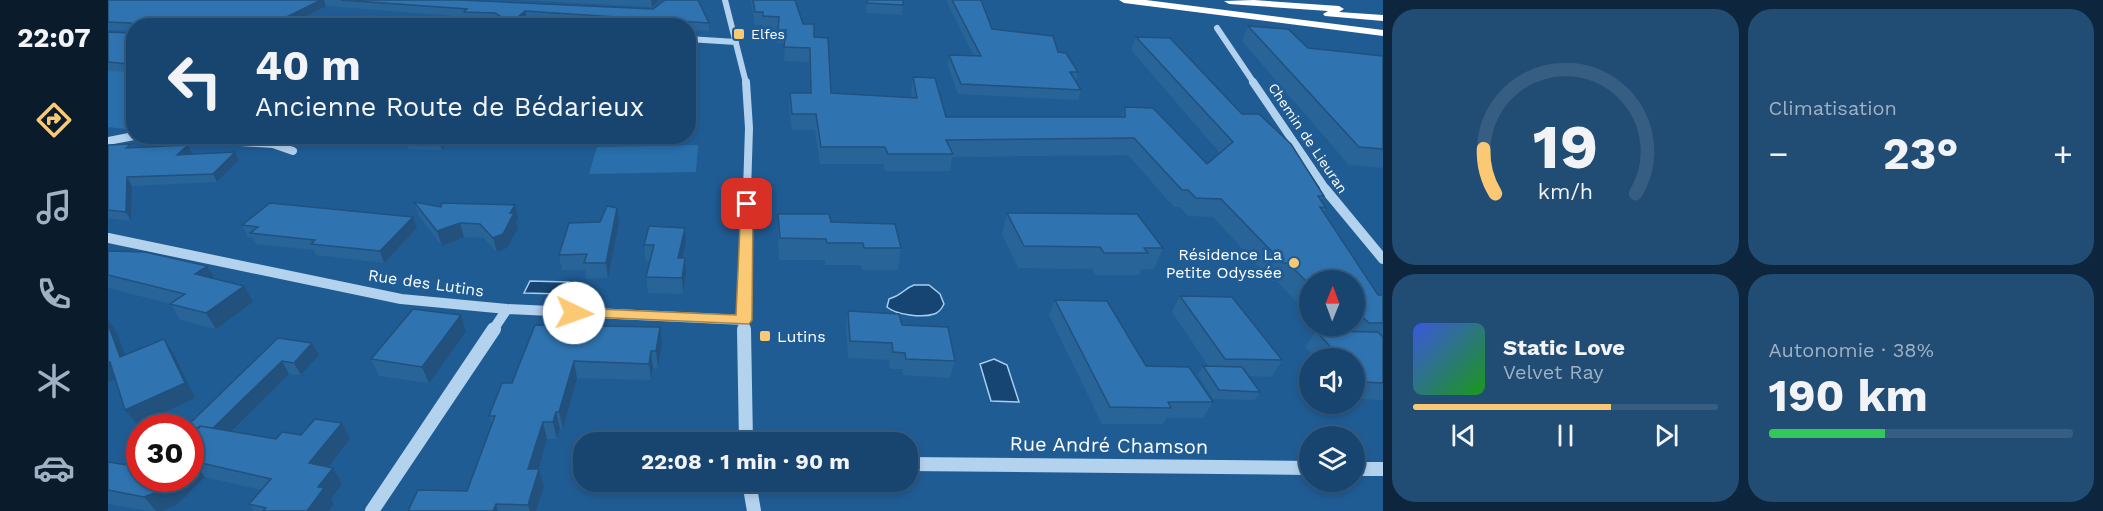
<!DOCTYPE html>
<html lang="fr">
<head>
<meta charset="utf-8">
<style>
  :root { --surface:#18456f; --page:#214c74; --text:#f1f3f6; --muted:#9fb1c3; --line:#365d82; --accent:#fbc973 }
  body { margin:0; font-family:"Work Sans",sans-serif; background:var(--page); color:var(--text); height:100vh; display:flex; flex-direction:column; font-size:22px; white-space:nowrap }
  * { box-sizing:border-box; margin:0 }
  p { font-size:20px; color:var(--muted) }
  .icon { flex:none; width:33px; height:33px; fill:none; stroke:currentColor; stroke-width:2; stroke-linecap:round; stroke-linejoin:round }
  .map { position:relative; flex:1; overflow:hidden }
  .side { display:flex; flex-direction:column; gap:9px; padding:9px; background:#0d263d; width:720px }
  .side>* { flex:none }
  .guide { position:absolute; left:18px; top:18px; width:570px; height:126px; border-radius:24px; box-shadow:0 3px 9px #0003,0 0 0 2px var(--line); background:#18456f; color:var(--text); overflow:hidden }
  .needle { width:39px; rotate:1deg }
  .tools { position:absolute; left:1191px; top:270px; display:grid; gap:12px }
  .tools a { display:grid; place-items:center; width:66px; height:66px; border-radius:50%; background:var(--surface); box-shadow:0 3px 9px #0003,0 0 0 2px var(--line); font-size:30px }
  .speed { position:absolute; left:18px; top:414px; display:flex; gap:12px; font-size:30px; font-weight:700; text-align:center }
  .speed>* { display:grid; place-content:center; width:78px; height:78px; border-radius:50%; background:var(--surface); box-shadow:0 3px 9px #0003,0 0 0 2px var(--line); line-height:1 }
  .speed .limit { border:9px solid #d22; background:#fff; color:#111 }
  .pin { position:absolute; display:grid; place-items:center; width:51px; height:51px; color:#fff; margin:-26px; border-radius:12px; box-shadow:0 3px 9px #0006 }
  .me { position:absolute; width:66px; margin:-33px; rotate:93deg; stroke-linejoin:round; filter:drop-shadow(0 0 4px #0008) }
  .turn { display:flex; align-items:center; gap:21px; height:126px; padding:0 30px; font-size:27px }
  .turn .icon { width:78px; height:78px; stroke-width:2.5 }
  .turn b { display:block; font-size:42px; line-height:51px }
  .big { font-size:45px; font-weight:700; line-height:1.1 }
  .side .widget { flex:1; display:flex; flex-direction:column; justify-content:center; gap:9px; min-width:0; padding:0 21px; border-radius:24px; background:var(--page) }
  .side .dial { align-items:center; gap:0 }
  .dial svg { height:156px; overflow:visible; fill:none; stroke:var(--line); stroke-width:7; stroke-linecap:round; text-anchor:middle }
  .dial text { fill:var(--text); stroke:none }
  .song { display:flex; align-items:center; gap:18px }
  .cover { width:72px; height:72px; border-radius:9px; background:linear-gradient(135deg,hsl(230 70% 55%),hsl(120 70% 35%)) }
  .played { height:6px; border-radius:3px; background:linear-gradient(90deg,var(--accent) 65%,var(--line) 65%) }
  .keys { display:flex; justify-content:space-around; direction:ltr }
  .heat { display:flex; justify-content:space-between; align-items:center; font-size:33px; direction:ltr }
  .charge { height:9px; border-radius:4px; background:linear-gradient(90deg,#34c759 38%,var(--line) 0) }
  .side .tiles { flex:1; display:grid; gap:9px; grid-template-columns:repeat(2,1fr) }
  .trip { position:absolute; left:465px; top:432px; width:345px; height:60px; border-radius:24px; background:var(--surface); box-shadow:0 3px 9px #0003,0 0 0 2px var(--line); font-weight:700; line-height:60px; text-align:center }
  main { display:flex; flex:1; min-height:0 }
  .tabs { display:flex; flex-direction:column; width:108px; justify-content:space-around; align-items:center; background:#0a1c2c; color:var(--muted) }
  .tabs .icon { width:42px; height:42px }
  .tabs .current { color:var(--accent) }
  .tabs b { font-size:27px; color:var(--text) }
  .map>svg:first-child { display:block }
  .green { fill:#296fac }
  .water { fill:#164573; stroke:#a6ceef; stroke-width:1.5 }
  .lines { fill:none; stroke-linecap:round; stroke-linejoin:round }
  .minor-far3 { stroke:#b3d2ee; stroke-width:6 }
  .minor-far2 { stroke:#b3d2ee; stroke-width:8 }
  .minor-far1 { stroke:#b3d2ee; stroke-width:10 }
  .minor { stroke:#b3d2ee; stroke-width:14 }
  .highway { fill:#fff; fill-rule:evenodd }
  .wall { fill:#286498 }
  .shaded-wall { fill:#21517c }
  .building { fill:#2f74b1; stroke:#21517c; stroke-width:1.5 }
  .route { fill:#fbc973; stroke:#a3834b; stroke-width:1.5 }
  .poi-dot { fill:#fbc973; stroke:#205c94; stroke-width:2 }
  .labels { text-anchor:middle; dominant-baseline:central; stroke-width:6; stroke-linejoin:round; paint-order:stroke }
  .far-poi-label { font-size:14px; fill:#fff; stroke:#205c94; text-anchor:start }
  .far-street-label { font-size:14px; fill:#fff; stroke:#205c94 }
  .poi-label { font-size:16px; fill:#fff; stroke:#205c94; text-anchor:end }
  .street-label { font-size:16px; fill:#fff; stroke:#205c94 }
  .near-street-label { font-size:20px; fill:#fff; stroke:#205c94 }
</style>
</head>
<body>
<main>
<nav class="tabs">
<b>22:07</b>
<svg class="icon current" aria-label="directions" viewBox="0 0 24 24"><path d="M12 3l9 9-9 9-9-9zM9 14v-3h6M13 9l2 2-2 2"/></svg>
<svg class="icon" aria-label="music" viewBox="0 0 24 24"><path d="M9 18V5l10-2v13"/><circle cx="6" cy="18" r="3"/><circle cx="16" cy="16" r="3"/></svg>
<svg class="icon" aria-label="phone" viewBox="0 0 24 24"><path d="M5 4h4l2 5-3 2q2 4 5 5l2-3 5 2v4C11 20 4 13 5 4z"/></svg>
<svg class="icon" aria-label="climate" viewBox="0 0 24 24"><path d="M12 3v18M4 7l16 10M4 17L20 7"/></svg>
<svg class="icon" aria-label="car" viewBox="0 0 24 24"><path d="M5 17H2v-5l4-1 3-4h7l3 4 3 1v5h-3M9 17h6M6 11h13"/><circle cx="7" cy="17" r="2"/><circle cx="17" cy="17" r="2"/></svg>
</nav>
<div class="map">
<svg width="1275" height="511" viewBox="0 0 1275 511">
  <rect width="100%" height="100%" fill="#205c94"/>
  <path class="green" d="M 0,58 L 25,60 L 25,130 L 0,127 Z
    M 590,145 L 588,172 L 481,174 L 489,147 Z"/>
  <path class="water" d="M 422,281 L 460,282 L 458,285 L 463,289 L 455,294 L 416,293 Z
    M 806,285 L 821,285 L 832,294 L 836,304 C 834,308 831,313 826,314 C 815,318 788,315 779,307 L 781,299 C 795,295 795,289 806,285 Z
    M 886,359 L 899,365 L 911,402 L 883,401 L 872,364 Z"/>
  <g class="lines">
    <path class="minor-far3" d="M 617,0 L 638,83
      M 199,26 L 222,21 L 356,24
      M 1109,28 L 1146,83
      M 580,39 L 628,42"/>
    <path class="minor-far2" d="M 638,82 L 641,128 L 639,191
      M 1145,82 L 1219,191
      M 37,136 L 165,144 L 185,151
      M 0,141 L 26,136"/>
    <path class="minor-far1" d="M 1217,189 L 1275,259
      M 0,238 L 293,299 L 399,309 L 636,320
      M 385,330 L 399,309
      M 636,330 L 639,189"/>
    <path class="minor" d="M 636,329 L 638,442
      M 800,464 L 1202,468
      M 1246,469 L 1275,469
      M 641,482 L 646,511
      M 264,511 L 386,329"/>
    <path class="highway" d="M 1011,0 L 1038,0 L 1275,30 L 1275,36 L 1016,3 Z
      M 1146,0 L 1231,6 L 1236,9 L 1231,12 L 1275,15 L 1275,21 L 1217,16 L 1215,14 L 1220,11 L 1121,4 L 1116,1 Z"/>
  </g>
  <path class="wall" d="M 0,0 L 352,0 L 601,23 L 601,31 L 580,30 L 580,26 L 517,26 L 419,19 L 388,23 L 389,21 L 358,20 L 357,17 L 218,6 L 180,26 L 26,26 L 26,72 L 0,71 L 0,32 L 22,33 L 24,31 L 0,30 Z
    M 412,0 L 551,0 L 544,7 Z
    M 643,0 L 687,0 L 695,24 L 706,37 L 723,93 L 804,97 L 803,92 L 805,77 L 838,117 L 1013,117 L 1017,107 L 1099,164 L 1112,153 L 1023,50 L 1028,37 L 1134,114 L 1216,196 L 1213,201 L 1218,208 L 1216,212 L 1270,295 L 1275,295 L 1275,400 L 1246,399 L 1246,358 L 1207,358 L 1197,347 L 1208,331 L 1237,331 L 1231,326 L 1246,326 L 1246,280 L 1202,280 L 1202,301 L 1187,301 L 1169,281 L 1164,281 L 1105,217 L 1080,216 L 1072,207 L 1066,207 L 1020,155 L 844,157 L 842,171 L 777,171 L 775,164 L 712,164 L 707,130 L 684,130 L 681,108 L 682,93 L 702,93 L 701,62 L 676,61 L 677,43 L 669,43 L 670,30 L 655,29 L 654,25 L 647,25 Z
    M 759,0 L 795,0 L 794,15 L 758,13 Z
    M 838,0 L 873,0 L 884,29 L 950,52 L 970,72 L 968,81 L 973,90 L 970,100 L 850,94 L 840,66 L 841,55 L 866,56 Z
    M 1140,26 L 1200,48 L 1275,56 L 1275,168 L 1241,165 L 1134,41 Z
    M 346,136 L 334,150 L 300,149 L 298,141 Z
    M 0,145 L 25,148 L 80,145 L 84,154 L 127,152 L 131,160 L 109,182 L 24,186 L 23,221 L 0,218 Z
    M 306,202 L 410,219 L 408,222 L 410,228 L 399,248 L 389,252 L 376,238 L 356,237 L 334,246 L 311,216 Z
    M 899,213 L 1055,248 L 1046,269 L 1033,269 L 1031,275 L 988,275 L 984,269 L 910,268 L 894,234 Z
    M 670,214 L 723,222 L 793,248 L 790,270 L 754,270 L 753,265 L 717,265 L 717,260 L 671,260 L 670,236 Z
    M 511,223 L 500,278 L 478,279 L 477,270 L 454,270 L 451,255 Z
    M 134,225 L 309,228 L 276,263 L 208,255 L 206,250 L 148,244 L 144,237 L 140,237 Z
    M 578,243 L 575,258 L 577,258 L 578,274 L 575,294 L 540,293 L 538,277 L 542,261 L 538,261 L 536,245 Z
    M 0,251 L 106,279 L 145,302 L 108,329 L 72,320 L 63,304 L 0,288 Z
    M 1072,296 L 1174,360 L 1164,377 L 1141,376 L 1152,392 L 1147,400 L 1105,399 L 1090,375 L 1095,366 L 1101,367 L 1064,312 Z
    M 947,300 L 1038,366 L 1105,402 L 1095,418 L 1058,418 L 1055,424 L 994,424 L 941,315 Z
    M 740,311 L 794,325 L 847,361 L 842,378 L 795,375 L 794,369 L 782,369 L 781,360 L 740,358 L 738,328 Z
    M 427,325 L 554,343 L 550,368 L 545,368 L 543,380 L 469,378 L 455,429 L 452,429 L 449,439 L 439,439 L 431,469 L 436,486 L 428,511 L 300,511 L 359,491 L 384,424 L 381,416 L 404,383 Z
    M 358,332 L 321,383 L 271,376 L 263,359 Z
    M 170,338 L 204,343 L 211,355 L 193,375 L 181,374 L 124,432 L 168,439 L 242,439 L 220,467 L 234,484 L 223,499 L 226,504 L 221,511 L 146,511 L 141,504 L 153,490 L 97,477 L 69,505 L 54,511 L 41,511 L 0,504 L 0,462 L 82,478 L 85,434 L 82,430 L 82,428 L 80,428 L 79,426 Z"/>
  <path class="shaded-wall" d="M 213,0 L 216,0 L 218,6 L 180,26 L 160,26 Z
    M 543,0 L 551,0 L 544,7 Z
    M 417,11 L 419,19 L 411,26 L 399,26 Z
    M 26,61 L 26,72 L 25,73 L 20,64 Z
    M 337,136 L 346,136 L 334,150 L 332,143 Z
    M 80,145 L 84,154 L 69,155 Z
    M 127,152 L 131,160 L 109,182 L 105,174 Z
    M 19,177 L 24,186 L 23,221 L 18,212 Z
    M 407,205 L 410,219 L 408,222 L 410,228 L 399,248 L 389,252 L 385,238 Z
    M 509,208 L 511,223 L 500,278 L 498,263 Z
    M 305,217 L 309,228 L 276,263 L 272,251 Z
    M 352,223 L 356,237 L 334,246 L 329,231 Z
    M 577,228 L 578,243 L 571,273 L 570,258 Z
    M 577,258 L 578,274 L 575,294 L 574,278 Z
    M 99,266 L 108,281 L 87,274 Z
    M 136,286 L 145,302 L 108,329 L 98,313 Z
    M 353,315 L 358,332 L 321,383 L 314,367 Z
    M 0,320 L 8,331 L 24,372 L 12,357 L 0,324 Z
    M 552,327 L 554,343 L 550,368 L 548,351 Z
    M 56,339 L 66,354 L 87,398 L 30,425 L 17,410 Z
    M 204,343 L 211,355 L 193,375 L 186,363 Z
    M 543,351 L 545,368 L 543,380 L 541,364 Z
    M 174,361 L 181,374 L 112,443 L 103,430 Z
    M 466,361 L 469,378 L 455,429 L 451,412 Z
    M 0,362 L 2,362 L 13,377 L 0,382 Z
    M 448,412 L 452,429 L 449,439 L 445,422 Z
    M 435,422 L 439,439 L 426,486 L 420,469 Z
    M 234,423 L 242,439 L 211,479 L 201,463 Z
    M 85,461 L 97,477 L 69,505 L 54,511 L 48,511 L 36,497 L 67,478 L 82,478 L 82,463 Z
    M 225,468 L 234,484 L 223,499 L 226,504 L 221,511 L 199,511 L 210,487 Z
    M 431,469 L 436,486 L 428,511 L 422,511 L 420,505 Z
    M 388,504 L 390,511 L 385,511 Z"/>
  <path class="building" d="M 0,0 L 213,0 L 160,26 L 26,26 L 26,27 L 23,23 L 0,22 Z
    M 233,0 L 352,0 L 545,9 L 557,0 L 590,0 L 601,23 L 417,11 L 399,26 L 340,26 L 344,22 L 388,23 L 392,16 L 387,13 L 356,12 L 359,9 Z
    M 645,0 L 687,0 L 695,24 L 706,24 L 706,37 L 720,38 L 723,93 L 809,98 L 805,77 L 827,78 L 838,117 L 1017,117 L 1017,107 L 1045,108 L 1099,164 L 1125,142 L 1028,37 L 1062,38 L 1134,114 L 1151,114 L 1183,144 L 1216,196 L 1210,196 L 1218,208 L 1212,207 L 1270,295 L 1275,295 L 1275,323 L 1261,323 L 1246,309 L 1246,280 L 1202,280 L 1202,282 L 1199,282 L 1180,263 L 1175,263 L 1113,199 L 1088,198 L 1080,190 L 1074,190 L 1026,138 L 838,140 L 845,154 L 780,154 L 777,147 L 713,147 L 708,114 L 684,114 L 682,93 L 703,93 L 702,48 L 676,47 L 678,30 L 670,30 L 671,17 L 655,16 L 655,12 L 647,12 Z
    M 759,0 L 795,0 L 795,5 L 759,3 Z
    M 844,0 L 873,0 L 884,29 L 945,36 L 950,52 L 958,53 L 970,72 L 962,72 L 973,90 L 853,84 L 841,55 L 873,56 Z
    M 1140,26 L 1180,29 L 1200,48 L 1275,56 L 1275,149 L 1251,147 Z
    M 26,30 L 26,61 L 20,64 L 0,62 L 0,46 L 1,46 L 0,46 L 0,32 L 22,33 Z
    M 302,136 L 337,136 L 332,143 L 298,141 Z
    M 23,144 L 18,148 L 80,145 L 69,155 L 127,152 L 105,174 L 19,177 L 18,212 L 0,210 L 0,145 Z
    M 306,202 L 333,207 L 334,203 L 407,205 L 402,213 L 406,213 L 395,234 L 385,238 L 372,224 L 352,223 L 329,231 Z
    M 162,203 L 305,217 L 272,251 L 203,244 L 207,240 L 142,233 L 150,227 L 134,225 Z
    M 499,206 L 509,208 L 498,263 L 476,263 L 479,254 L 451,255 L 461,223 L 492,222 Z
    M 899,213 L 1029,214 L 1055,248 L 1036,248 L 1040,253 L 996,253 L 992,247 L 916,246 Z
    M 670,214 L 721,214 L 723,222 L 787,224 L 793,248 L 756,248 L 755,243 L 719,243 L 718,239 L 672,238 Z
    M 541,226 L 577,228 L 570,258 L 577,258 L 574,278 L 538,277 L 546,245 L 536,245 Z
    M 0,251 L 37,252 L 99,266 L 87,274 L 136,286 L 98,313 L 62,304 L 77,294 L 0,275 Z
    M 1072,296 L 1124,297 L 1174,360 L 1117,359 Z
    M 947,300 L 999,301 L 1038,366 L 1081,367 L 1105,402 L 1060,402 L 1063,408 L 1002,407 Z
    M 305,309 L 353,315 L 314,367 L 263,359 Z
    M 740,311 L 791,314 L 794,325 L 840,327 L 847,361 L 798,359 L 797,353 L 785,352 L 784,343 L 742,341 Z
    M 0,324 L 12,357 L 56,339 L 77,383 L 17,410 L 2,362 L 0,362 Z
    M 427,325 L 552,327 L 548,351 L 543,351 L 541,364 L 466,361 L 451,412 L 448,412 L 445,422 L 435,422 L 420,469 L 431,469 L 420,505 L 388,504 L 385,511 L 300,511 L 310,490 L 359,491 L 387,416 L 381,416 L 394,383 L 404,383 Z
    M 1208,331 L 1270,332 L 1275,337 L 1275,383 L 1254,382 L 1246,373 L 1246,358 L 1233,358 Z
    M 170,338 L 204,343 L 186,363 L 174,361 L 105,428 L 92,426 L 91,428 L 79,426 Z
    M 1095,366 L 1134,367 L 1152,392 L 1111,390 Z
    M 207,419 L 234,423 L 201,463 L 225,468 L 210,487 L 216,488 L 199,511 L 155,511 L 158,508 L 141,504 L 163,479 L 85,461 L 82,463 L 82,436 L 92,426 L 168,439 L 174,432 L 193,435 Z
    M 0,462 L 32,467 L 32,478 L 67,478 L 56,489 L 36,497 L 0,490 Z"/>
  <path class="route" d="M 639,201 L 645,204 L 644,320 L 641,324 L 460,316 L 458,313 L 466,308 L 628,315 L 633,204 Z"/>
  <g class="poi-dot">
    <rect x="625" y="28" width="12" height="12" rx="3"/>
    <circle cx="1186" cy="263" r="6"/>
    <rect x="651" y="330" width="12" height="12" rx="3"/>
  </g>
  <g class="labels">
    <g class="far-poi-label">
      <text x="643" y="34">Elfes</text>
    </g>
    <g class="far-street-label">
      <text transform="translate(1200 138) rotate(56)">Chemin de Lieuran</text>
    </g>
    <g class="poi-label">
      <text x="1174" y="254">Résidence La<tspan x="1174" dy="18">Petite Odyssée</tspan></text>
      <text x="669" y="336" text-anchor="start">Lutins</text>
    </g>
    <g class="street-label">
      <text transform="translate(318 283) rotate(8)">Rue des Lutins</text>
    </g>
    <g class="near-street-label">
      <text transform="translate(1001 445) rotate(1)">Rue André Chamson</text>
    </g>
  </g>
</svg>
<div class="tools">
<a><svg class="needle" viewBox="-14 -14 28 28"><path d="M0-13l5 13h-10z" fill="#e53935"/><path d="M0 13l5-13h-10z" fill="#9fb1c3"/></svg></a>
<a><svg class="icon" aria-label="sound" viewBox="0 0 24 24"><path d="M4 9h4l5-4v14l-5-4H4zM17 9q2 3 0 6"/></svg></a>
<a><svg class="icon" aria-label="layers" viewBox="0 0 24 24"><path d="M12 4l9 5-9 5-9-5zM3 14l9 5 9-5"/></svg></a>
</div>
<div class="speed"><div class="limit">30</div></div>
<div class="pin" style="left:639px;top:204px;background:#d93025"><svg class="icon" aria-label="arrive" viewBox="0 0 24 24"><path d="M6 21V4h12l-3 4 3 4H6"/></svg></div>
<svg class="me" style="left:466px;top:313px" viewBox="-20 -20 40 40"><circle r="19" fill="#fff"/><path d="M0-13L10 11 0 6-10 11z" fill="#fbc973"/></svg>
<div class="trip">22:08 · 1 min · 90 m</div>
<div class="guide">
<div class="turn"><svg class="icon" aria-label="left" viewBox="0 0 24 24"><path d="M17 20v-9H6M10 6l-5 5 5 5"/></svg><div><b>40 m</b>Ancienne Route de Bédarieux</div></div>
</div>
</div>
<section class="side">
<div class="tiles">
<div class="widget dial"><svg viewBox="0 0 100 80">
<path d="M14 69A42 42 0 1 1 86 69"/>
<path d="M14 69A42 42 0 0 1 8 46" stroke="#fbc973"/>
<text x="50" y="56" font-size="32" font-weight="700">19</text>
<text x="50" y="72" font-size="11">km/h</text>
</svg></div>
<div class="widget"><p>Climatisation</p>
<div class="heat"><a>−</a><b class="big">23°</b><a>+</a></div>
</div>
<div class="widget">
<div class="song"><i class="cover"></i><div><b>Static Love</b><p>Velvet Ray</p></div></div>
<div class="played"></div>
<div class="keys"><svg class="icon" aria-label="previous" viewBox="0 0 24 24"><path d="M18 5L8 12l10 7zM5 5v14"/></svg><svg class="icon" aria-label="pause" viewBox="0 0 24 24"><path d="M8 5v14M16 5v14"/></svg><svg class="icon" aria-label="next" viewBox="0 0 24 24"><path d="M6 5l10 7-10 7zM19 5v14"/></svg></div>
</div>
<div class="widget"><p>Autonomie · 38%</p><b class="big">190 km</b><div class="charge"></div></div>
</div>
</section>
</main>
</body>
</html>
